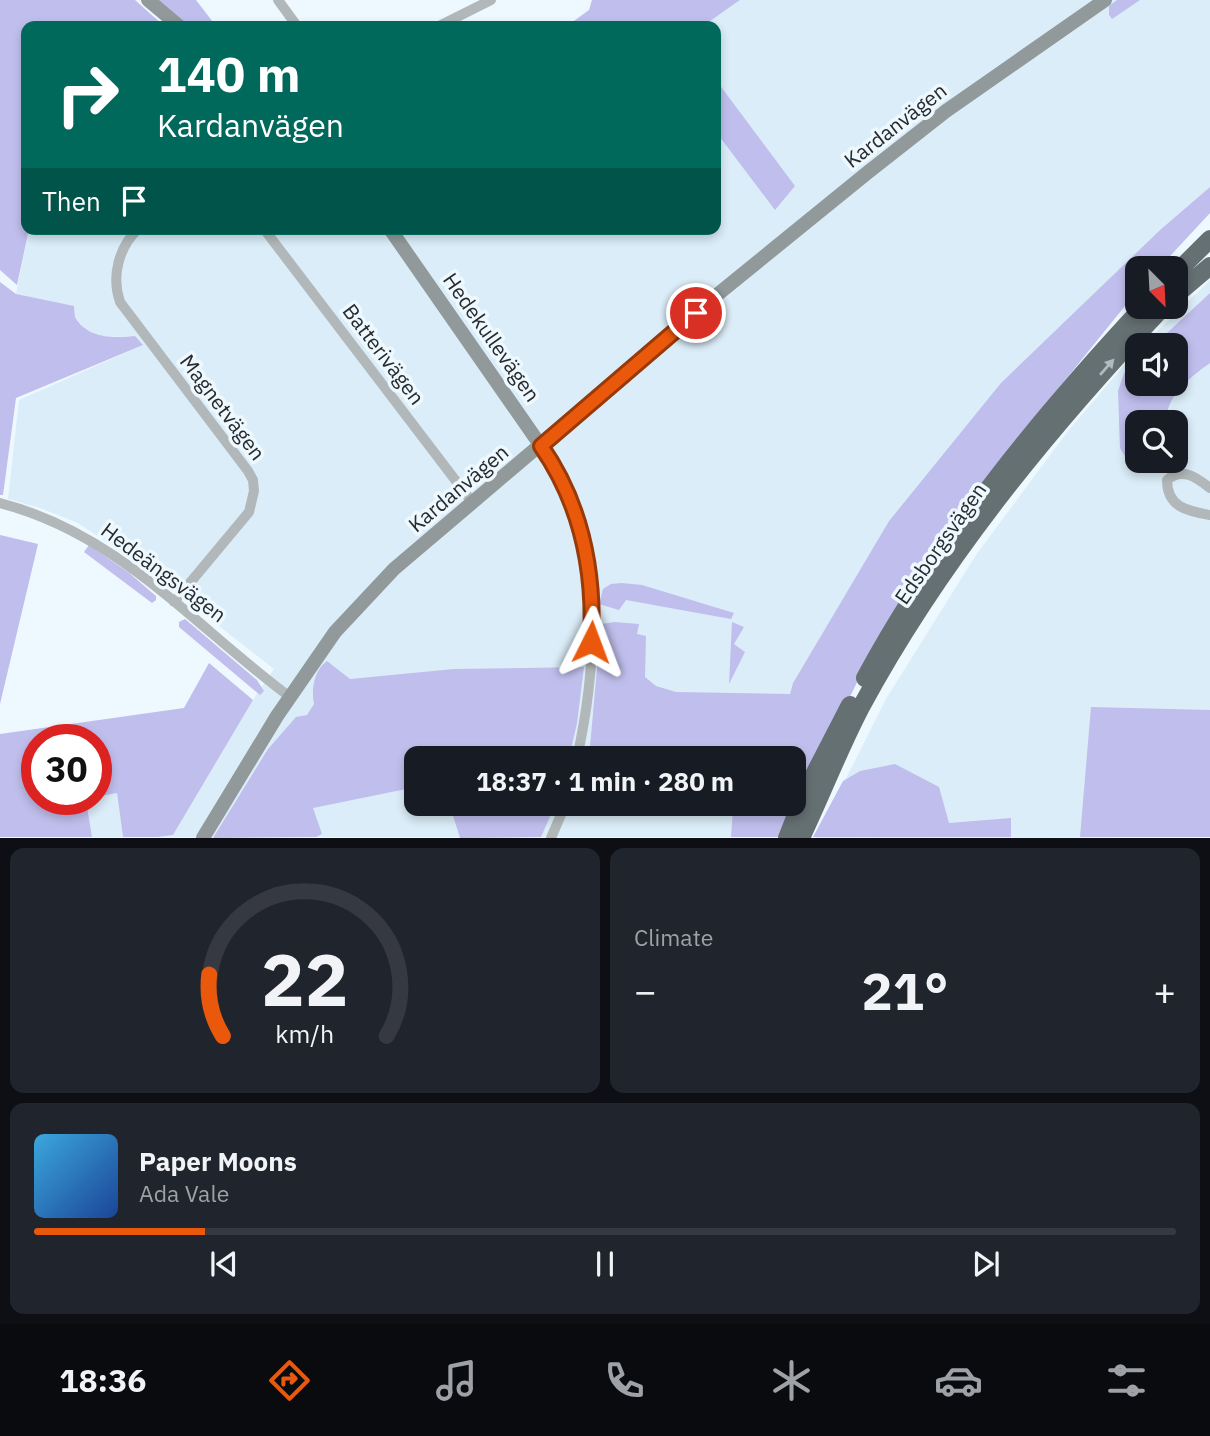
<!DOCTYPE html>
<html lang="en">
<head>
<meta charset="utf-8">
<style>
  :root { --surface:#171b24; --page:#20242c; --text:#f1f3f6; --muted:#9ea1a6; --line:#363941; --accent:#ea580c }
  body { margin:0; font-family:"IBM Plex Sans",sans-serif; background:var(--page); color:var(--text); height:100vh; display:flex; flex-direction:column; font-size:26px; white-space:nowrap }
  * { box-sizing:border-box; margin:0 }
  p { font-size:23px; color:var(--muted) }
  .icon { flex:none; width:38px; height:38px; fill:none; stroke:currentColor; stroke-width:2; stroke-linecap:round; stroke-linejoin:round }
  .map { position:relative; height:838px; overflow:hidden }
  .side { display:flex; flex-direction:column; gap:10px; padding:10px; background:#0d0f14; flex:1 }
  .side>* { flex:none }
  .guide { position:absolute; left:21px; top:21px; width:700px; height:214px; border-radius:14px; box-shadow:0 4px 10px #0003; background:#00695c; color:#fff; overflow:hidden }
  .needle { width:46px; rotate:156deg }
  .fabs { position:absolute; left:1125px; top:256px; display:grid; gap:14px }
  .fabs a { display:grid; place-items:center; width:63px; height:63px; border-radius:14px; background:var(--surface); box-shadow:0 4px 10px #0003; font-size:35px }
  .speed { position:absolute; left:21px; top:724px; display:flex; gap:14px; font-size:35px; font-weight:700; text-align:center }
  .speed>* { display:grid; place-content:center; width:91px; height:91px; border-radius:50%; background:var(--surface); box-shadow:0 4px 10px #0003; line-height:1 }
  .speed .limit { border:10px solid #d22; background:#fff; color:#111 }
  .pin { position:absolute; display:grid; place-items:center; width:60px; height:60px; color:#fff; margin:-30px; border:4px solid #fff; border-radius:50%; box-shadow:0 2px 7px #0007 }
  .me { position:absolute; width:77px; margin:-38px; rotate:3deg; stroke-linejoin:round; filter:drop-shadow(0 0 5px #0008) }
  .turn { display:flex; align-items:center; gap:24px; height:147px; padding:0 21px; font-size:32px }
  .turn .icon { width:91px; height:91px; stroke-width:2.5 }
  .turn b { display:block; font-size:49px; line-height:60px }
  .then { display:flex; align-items:center; height:66px; padding:0 21px; background:#0003; gap:14px; font-size:26px }
  .big { font-size:52px; font-weight:700; line-height:1.1 }
  .side .tile { flex:1; display:flex; flex-direction:column; justify-content:center; gap:10px; min-width:0; padding:0 24px; border-radius:14px; background:var(--page) }
  .side .dial { align-items:center; gap:0 }
  .dial svg { height:182px; overflow:visible; fill:none; stroke:var(--line); stroke-width:7; stroke-linecap:round; text-anchor:middle }
  .dial text { fill:var(--text); stroke:none }
  .song { display:flex; align-items:center; gap:21px }
  .cover { width:84px; height:84px; border-radius:10px; background:linear-gradient(135deg,hsl(200 70% 55%),hsl(220 70% 35%)) }
  .played { height:7px; border-radius:4px; background:linear-gradient(90deg,var(--accent) 15%,var(--line) 15%) }
  .keys { display:flex; justify-content:space-around; direction:ltr }
  .heat { display:flex; justify-content:space-between; align-items:center; font-size:38px; direction:ltr }
  .side .tiles { flex:1; display:grid; gap:10px; grid-template-columns:1fr 1fr }
  .tile:last-child { grid-column:span 2 }
  .trip { position:absolute; left:404px; top:746px; width:402px; height:70px; border-radius:14px; background:var(--surface); box-shadow:0 4px 10px #0003; font-weight:700; line-height:70px; text-align:center }
  .dock { display:flex; height:112px; justify-content:space-around; align-items:center; background:#090b0e; color:var(--muted) }
  .dock .icon { width:49px; height:49px }
  .dock .active { color:var(--accent) }
  .dock b { font-size:32px; color:var(--text) }
  .map>svg:first-child { display:block }
  .built { fill:#dbedf8; fill-rule:evenodd }
  .green { fill:#c0beec }
  .lines { fill:none; stroke-linecap:round; stroke-linejoin:round }
  .street { stroke:#b2b8b9; stroke-width:10 }
  .secondary { stroke:#91999a; stroke-width:14 }
  .highway { stroke:#657072; stroke-width:18 }
  .oneway { fill:#b0bbc0 }
  .route-casing { stroke:#983908; stroke-width:18 }
  .route { stroke:#ea580c; stroke-width:12 }
  .labels { text-anchor:middle; dominant-baseline:central; stroke-width:7; stroke-linejoin:round; paint-order:stroke }
  .street-label { font-size:21px; fill:#272b2d; stroke:#eef8ff }
</style>
</head>
<body>
<div class="map">
<svg width="1210" height="838" viewBox="0 0 1210 838">
  <rect width="100%" height="100%" fill="#eef8ff"/>
  <path class="built" d="M 740,0 L 1210,0 L 1210,187 L 1160,230 L 1002,383 L 889,521 L 793,683 L 776,758 L 416,758 L 416,803 L 766,803 L 752,837 L 158,837 L 173,835 L 253,700 L 274,669 L 200,611 L 198,596 L 183,580 L 170,585 L 78,523 L 40,508 L 8,499 L 19,400 L 143,345 L 135,336 L 104,337 L 87,331 L 75,317 L 75,310 L 16,294 L 29,229 L 716,229 L 716,26 L 703,26 Z
    M 1210,280 L 1210,837 L 816,838 L 886,699 L 976,555 L 1068,431 L 1137,350 L 1138,383 L 1176,383 L 1176,345 L 1143,345 ZM 1138,422 L 1176,422 L 1176,460 L 1138,460 Z
    M 117,793 L 123,837 L 92,837 L 86,800 L 96,800 L 96,797 Z"/>
  <path class="green" d="M 0,0 L 135,0 L 164,26 L 26,26 L 26,229 L 29,229 L 17,285 L 0,270 Z
    M 157,0 L 196,0 L 216,26 L 188,26 Z
    M 592,0 L 740,0 L 703,26 L 567,26 L 589,10 Z
    M 1117,0 L 1140,0 L 1112,19 L 1109,15 L 1109,6 Z
    M 716,80 L 795,186 L 775,210 L 716,132 Z
    M 1210,187 L 1210,213 L 1159,268 L 1138,268 L 1137,291 L 970,498 L 919,574 L 868,660 L 781,837 L 731,837 L 733,808 L 665,803 L 794,803 L 794,758 L 589,758 L 601,624 L 615,622 L 639,624 L 637,634 L 646,636 L 645,677 L 656,686 L 676,692 L 790,694 L 793,683 L 889,521 L 1001,383 L 1160,230 Z
    M 0,282 L 16,294 L 74,306 L 75,317 C 88,339 112,338 135,336 L 143,345 L 16,398 L 3,495 L 0,495 Z
    M 1210,293 L 1210,363 C 1190,377 1166,396 1166,422 L 1138,422 L 1138,460 L 1159,460 L 1145,470 L 1129,463 L 1120,448 L 1118,391 L 1124,373 L 1137,360 L 1138,383 L 1176,383 L 1176,345 L 1154,345 Z
    M 0,535 L 38,544 L 0,704 Z
    M 89,545 L 128,572 L 156,596 L 156,600 L 152,603 L 84,552 Z
    M 622,583 L 642,585 L 734,613 L 731,619 L 626,600 L 619,610 L 599,604 L 603,589 L 611,584 Z
    M 185,619 L 257,680 L 264,691 L 260,695 L 179,627 L 179,622 Z
    M 732,622 L 744,627 L 734,644 L 745,652 L 729,684 Z
    M 327,661 L 350,679 L 454,669 L 584,667 L 577,723 L 569,758 L 416,758 L 416,787 L 313,808 L 322,834 L 316,837 L 213,838 L 268,749 L 296,717 L 307,715 L 314,704 C 311,690 314,670 327,661 Z
    M 209,663 L 253,700 L 173,835 L 158,837 L 123,837 L 117,793 L 96,797 L 96,740 L 37,740 L 37,800 L 86,800 L 92,837 L 0,837 L 0,734 L 184,708 Z
    M 1091,707 L 1210,710 L 1210,837 L 1080,837 Z
    M 895,764 L 939,787 L 949,823 L 1011,818 L 1011,837 L 813,837 L 843,781 L 860,771 Z
    M 449,803 L 556,803 L 541,837 L 460,838 Z"/>
  <g class="lines">
    <path class="street" d="M 278,0 L 297,26
      M 439,26 L 491,0
      M 138,229 C 119,247 111,276 120,302 L 248,471 L 253,480 L 254,491 L 249,512 L 174,602
      M 264,229 L 472,502
      M 541,446 C 604,537 600,653 577,758
      M 1210,488 C 1196,477 1182,467 1167,480 C 1167,507 1187,511 1210,515
      M 0,503 C 120,534 194,626 290,697
      M 551,838 L 566,803"/>
    <path class="secondary" d="M 148,0 L 179,26
      M 390,229 L 541,446
      M 203,838 L 277,716 L 335,632 L 394,569 L 707,303 L 867,173 L 946,111 L 1105,0"/>
    <path class="highway" d="M 1176,273 L 1210,239
      M 1176,295 L 1210,266
      M 865,678 C 939,541 1038,420 1144,306
      M 787,838 L 805,792 L 850,705
      M 801,838 C 822,794 839,749 861,707 C 941,559 1049,428 1164,306"/>
  </g>
  <defs><path id="oneway-solid" d="M-6-.8H1V-3.2L6.5 0L1 3.2V.8H-6Z" transform="scale(1.75)"/></defs>
  <use class="oneway" href="#oneway-solid" transform="translate(1107 367) rotate(-49)"/>
  <g class="lines">
    <g class="route-casing">
      <path id="route" d="M 591,642 C 595,571 582,505 541,446 L 696,313"/>
    </g>
    <use href="#route" class="route"/>
  </g>
  <g class="labels">
    <g class="street-label">
      <text transform="translate(895 125) rotate(-38)">Kardanvägen</text>
      <text transform="translate(492 337) rotate(55)">Hedekullevägen</text>
      <text transform="translate(384 354) rotate(53)">Batterivägen</text>
      <text transform="translate(223 407) rotate(53)">Magnetvägen</text>
      <text transform="translate(458 488) rotate(-40)">Kardanvägen</text>
      <text transform="translate(940 543) rotate(-55)">Edsborgsvägen</text>
      <text transform="translate(164 572) rotate(37)">Hedeängsvägen</text>
    </g>
  </g>
</svg>
<div class="fabs">
<a><svg class="needle" viewBox="-14 -14 28 28"><path d="M0-13l5 13h-10z" fill="#e53935"/><path d="M0 13l5-13h-10z" fill="#9ea1a6"/></svg></a>
<a><svg class="icon" aria-label="sound" viewBox="0 0 24 24"><path d="M4 9h4l5-4v14l-5-4H4zM17 9q2 3 0 6"/></svg></a>
<a><svg class="icon" aria-label="search" viewBox="0 0 24 24"><circle cx="10" cy="10" r="6"/><path d="M15 15l6 6"/></svg></a>
</div>
<div class="speed"><div class="limit">30</div></div>
<div class="pin" style="left:696px;top:313px;background:#d93025"><svg class="icon" aria-label="arrive" viewBox="0 0 24 24"><path d="M6 21V4h12l-3 4 3 4H6"/></svg></div>
<svg class="me" style="left:591px;top:642px" viewBox="-20 -20 40 40"><path d="M0-17L14 15 0 8-14 15z" fill="#ea580c" stroke="#fff" stroke-width="4"/></svg>
<div class="trip">18:37 · 1 min · 280 m</div>
<div class="guide">
<div class="turn"><svg class="icon" aria-label="right" viewBox="0 0 24 24"><path d="M7 20v-9h11M14 6l5 5-5 5"/></svg><div><b>140 m</b>Kardanvägen</div></div>
<div class="then">Then<svg class="icon" aria-label="arrive" viewBox="0 0 24 24"><path d="M6 21V4h12l-3 4 3 4H6"/></svg></div>
</div>
</div>
<section class="side">
<div class="tiles">
<div class="tile dial"><svg viewBox="0 0 100 80">
<path d="M14 69A42 42 0 1 1 86 69"/>
<path d="M14 69A42 42 0 0 1 8 42" stroke="#ea580c"/>
<text x="50" y="56" font-size="32" font-weight="700">22</text>
<text x="50" y="72" font-size="11">km/h</text>
</svg></div>
<div class="tile"><p>Climate</p>
<div class="heat"><a>−</a><b class="big">21°</b><a>+</a></div>
</div>
<div class="tile">
<div class="song"><i class="cover"></i><div><b>Paper Moons</b><p>Ada Vale</p></div></div>
<div class="played"></div>
<div class="keys"><svg class="icon" aria-label="previous" viewBox="0 0 24 24"><path d="M18 5L8 12l10 7zM5 5v14"/></svg><svg class="icon" aria-label="pause" viewBox="0 0 24 24"><path d="M8 5v14M16 5v14"/></svg><svg class="icon" aria-label="next" viewBox="0 0 24 24"><path d="M6 5l10 7-10 7zM19 5v14"/></svg></div>
</div>
</div>
</section>
<nav class="dock">
<b>18:36</b>
<svg class="icon active" aria-label="directions" viewBox="0 0 24 24"><path d="M12 3l9 9-9 9-9-9zM9 14v-3h6M13 9l2 2-2 2"/></svg>
<svg class="icon" aria-label="music" viewBox="0 0 24 24"><path d="M9 18V5l10-2v13"/><circle cx="6" cy="18" r="3"/><circle cx="16" cy="16" r="3"/></svg>
<svg class="icon" aria-label="phone" viewBox="0 0 24 24"><path d="M5 4h4l2 5-3 2q2 4 5 5l2-3 5 2v4C11 20 4 13 5 4z"/></svg>
<svg class="icon" aria-label="climate" viewBox="0 0 24 24"><path d="M12 3v18M4 7l16 10M4 17L20 7"/></svg>
<svg class="icon" aria-label="car" viewBox="0 0 24 24"><path d="M5 17H2v-5l4-1 3-4h7l3 4 3 1v5h-3M9 17h6M6 11h13"/><circle cx="7" cy="17" r="2"/><circle cx="17" cy="17" r="2"/></svg>
<svg class="icon" aria-label="filters" viewBox="0 0 24 24"><path d="M4 7h16M4 17h16"/><circle cx="9" cy="7" r="2"/><circle cx="15" cy="17" r="2"/></svg>
</nav>
</body>
</html>
